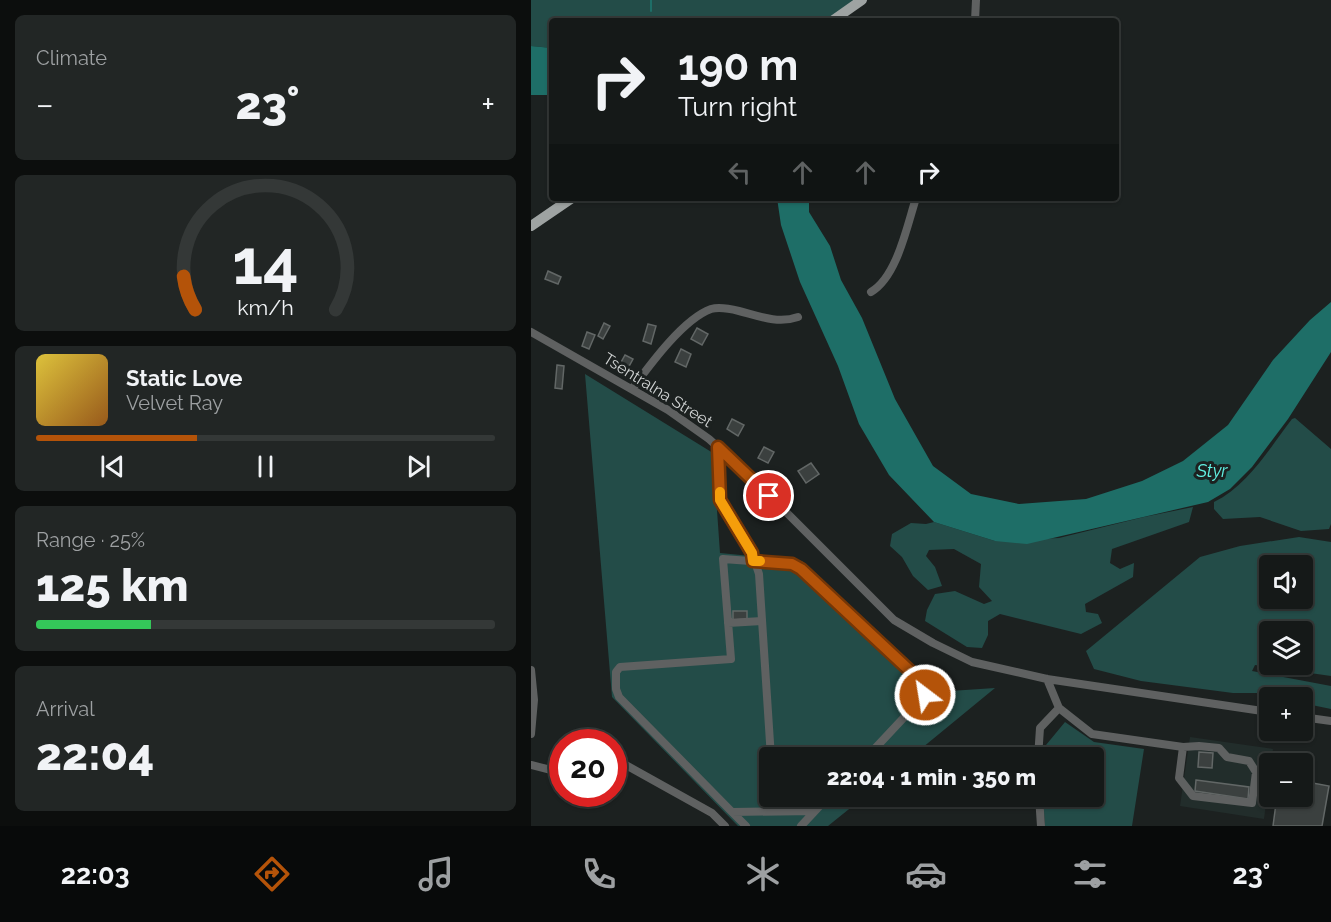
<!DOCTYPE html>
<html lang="en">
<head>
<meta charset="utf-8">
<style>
  :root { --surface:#151918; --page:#222625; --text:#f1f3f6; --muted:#9da0a2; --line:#343837; --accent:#b45309 }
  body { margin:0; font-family:Raleway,sans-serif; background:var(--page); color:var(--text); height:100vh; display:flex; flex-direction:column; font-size:22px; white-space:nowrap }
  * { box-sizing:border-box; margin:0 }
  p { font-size:20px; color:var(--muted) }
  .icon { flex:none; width:33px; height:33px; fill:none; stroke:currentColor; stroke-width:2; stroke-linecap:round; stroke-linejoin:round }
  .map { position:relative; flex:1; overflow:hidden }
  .panel { display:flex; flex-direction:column; gap:15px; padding:15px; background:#0c0e0d; width:531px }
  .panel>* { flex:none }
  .hud { position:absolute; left:18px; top:18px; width:570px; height:183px; border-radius:6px; box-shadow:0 2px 4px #0004,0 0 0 2px var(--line); background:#151918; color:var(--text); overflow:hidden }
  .controls { position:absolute; left:728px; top:555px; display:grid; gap:12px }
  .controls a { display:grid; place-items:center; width:54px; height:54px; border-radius:6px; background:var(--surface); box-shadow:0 2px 4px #0004,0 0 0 2px var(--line); font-size:30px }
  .speed { position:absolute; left:18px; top:729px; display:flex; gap:12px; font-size:30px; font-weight:700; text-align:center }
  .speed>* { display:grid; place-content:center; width:78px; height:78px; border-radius:50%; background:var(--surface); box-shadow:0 2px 4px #0004,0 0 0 2px var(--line); line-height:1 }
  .speed .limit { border:9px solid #d22; background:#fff; color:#111 }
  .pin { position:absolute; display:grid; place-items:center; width:51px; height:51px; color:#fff; margin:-26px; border:3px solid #fff; border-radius:50%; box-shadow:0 2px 6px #0007 }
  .me { position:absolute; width:66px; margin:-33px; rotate:329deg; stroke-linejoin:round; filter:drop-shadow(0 0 4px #0008) }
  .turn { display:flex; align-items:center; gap:21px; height:126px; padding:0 30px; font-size:27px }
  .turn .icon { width:78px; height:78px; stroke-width:2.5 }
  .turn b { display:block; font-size:42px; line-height:51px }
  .lanes { display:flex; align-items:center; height:57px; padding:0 30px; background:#0003; justify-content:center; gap:30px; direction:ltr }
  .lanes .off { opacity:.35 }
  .big { font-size:45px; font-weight:800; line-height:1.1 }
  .panel .card { flex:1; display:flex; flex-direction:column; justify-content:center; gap:9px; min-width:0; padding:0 21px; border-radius:9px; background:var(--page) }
  .panel .dial { align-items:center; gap:0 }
  .dial svg { height:156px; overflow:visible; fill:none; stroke:var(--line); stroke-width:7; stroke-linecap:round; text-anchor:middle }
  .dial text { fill:var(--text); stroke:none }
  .song { display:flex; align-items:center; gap:18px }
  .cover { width:72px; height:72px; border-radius:9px; background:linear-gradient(135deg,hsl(50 70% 55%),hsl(30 70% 35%)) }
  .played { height:6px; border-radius:3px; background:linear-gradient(90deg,var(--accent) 35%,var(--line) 35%) }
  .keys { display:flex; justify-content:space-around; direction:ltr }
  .heat { display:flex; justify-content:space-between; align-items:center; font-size:33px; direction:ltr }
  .charge { height:9px; border-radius:4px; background:linear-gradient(90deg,#34c759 25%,var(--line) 0) }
  .trip { position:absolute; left:228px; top:747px; width:345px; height:60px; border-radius:6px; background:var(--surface); box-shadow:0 2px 4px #0004,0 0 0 2px var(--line); font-weight:800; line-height:60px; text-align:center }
  .tab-bar { display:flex; height:96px; justify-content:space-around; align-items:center; background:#080a0a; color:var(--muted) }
  .tab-bar .icon { width:42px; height:42px }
  .tab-bar .active { color:var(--accent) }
  .tab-bar b { font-size:27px; color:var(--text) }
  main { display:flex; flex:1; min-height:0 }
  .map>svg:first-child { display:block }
  .built { fill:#222d2b }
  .green { fill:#234c48; fill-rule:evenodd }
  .water { fill:#1e6e67 }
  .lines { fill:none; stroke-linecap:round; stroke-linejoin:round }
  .stream { stroke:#1e6e67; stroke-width:2 }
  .building { fill:#3b403f; stroke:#626766; stroke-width:1.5 }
  .minor { stroke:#5f6161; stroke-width:8 }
  .major { stroke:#9ea3a2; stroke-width:10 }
  .route-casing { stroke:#753606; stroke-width:15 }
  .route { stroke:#b45309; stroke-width:10 }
  .slow { stroke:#f59e0b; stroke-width:10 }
  .labels { text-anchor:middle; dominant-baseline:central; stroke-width:6; stroke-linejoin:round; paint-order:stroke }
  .street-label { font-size:16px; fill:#d0d3d3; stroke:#1c2120 }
  .water-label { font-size:18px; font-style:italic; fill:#62f2e4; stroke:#1c2120 }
</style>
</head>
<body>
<main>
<section class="panel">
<div class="card"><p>Climate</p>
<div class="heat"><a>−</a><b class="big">23°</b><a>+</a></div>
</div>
<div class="card dial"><svg viewBox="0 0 100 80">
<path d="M14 69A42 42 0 1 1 86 69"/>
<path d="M14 69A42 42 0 0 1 8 52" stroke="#b45309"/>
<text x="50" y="56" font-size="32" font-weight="700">14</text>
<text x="50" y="72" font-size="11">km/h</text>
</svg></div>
<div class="card">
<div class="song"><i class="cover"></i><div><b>Static Love</b><p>Velvet Ray</p></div></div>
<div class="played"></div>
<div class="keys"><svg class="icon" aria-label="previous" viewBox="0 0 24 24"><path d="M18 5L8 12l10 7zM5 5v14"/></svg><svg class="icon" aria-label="pause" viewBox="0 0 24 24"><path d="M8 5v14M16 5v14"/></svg><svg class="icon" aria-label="next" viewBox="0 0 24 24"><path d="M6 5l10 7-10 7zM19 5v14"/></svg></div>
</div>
<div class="card"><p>Range · 25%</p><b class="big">125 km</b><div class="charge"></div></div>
<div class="card"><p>Arrival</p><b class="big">22:04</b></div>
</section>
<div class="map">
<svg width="800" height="826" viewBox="0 0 800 826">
  <rect width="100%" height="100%" fill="#1c2120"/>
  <path class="built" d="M 659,737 L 742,749 L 740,763 L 738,764 L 738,780 L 733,819 L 649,806 Z"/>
  <path class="green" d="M 0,0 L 331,0 L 301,21 L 21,21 L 21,48 L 0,46 Z
    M 54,374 L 182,453 L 189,553 L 271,561 L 403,687 L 404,692 L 464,688 L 380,757 L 238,758 L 238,796 L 333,797 L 297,826 L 207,826 L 81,697 Z
    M 764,418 L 800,449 L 800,524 L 798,529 L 770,531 L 729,517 L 692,519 L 683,509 L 683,502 C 717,485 738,449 761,419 Z
    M 662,507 L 658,522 L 581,549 L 579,563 L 589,569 L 603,563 L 602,577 L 554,604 L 555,612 L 567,614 L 571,623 L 550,634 L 469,614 L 457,621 L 457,635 L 451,648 L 436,647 L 394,621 L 396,610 L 404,594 L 424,591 L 453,604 L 461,601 L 448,587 L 450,564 L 423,549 L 398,550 L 395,556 L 404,567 L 411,586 L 397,590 L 382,576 L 371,557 L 359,546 L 361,534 L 380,523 L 395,524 L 403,522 L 464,541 L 528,538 L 613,517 Z
    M 768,537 L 800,542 L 800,676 L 724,665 L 721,671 L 800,686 L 800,709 L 771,703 L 771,698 L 754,697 L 743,693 L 702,693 L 610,681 L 563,669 L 555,651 L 669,557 L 709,546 ZM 738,566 L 771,566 L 771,598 L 738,598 ZM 738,632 L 771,632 L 771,664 L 738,664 Z
    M 534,722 L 563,742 L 613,749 L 601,826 L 514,826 L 512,797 L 562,796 L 562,758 L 514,757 L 515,745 Z"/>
  <path class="water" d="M 0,46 L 21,48 L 21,95 L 0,95 Z
    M 246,198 L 281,198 L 278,202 L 278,212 L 299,246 L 310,280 L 331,318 L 364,399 L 402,466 L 440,494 L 488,504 L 555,499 L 611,481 L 652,461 L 697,425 L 742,360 L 779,320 L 800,302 L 800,352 L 757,419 L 721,467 L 699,489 L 677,502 L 496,544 L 464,541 L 403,522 L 358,475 L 328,424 L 307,366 L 269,282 L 250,225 Z"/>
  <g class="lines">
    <path class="stream" d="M 120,0 L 120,11"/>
  </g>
  <path class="building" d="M 17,271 L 30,277 L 27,284 L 14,279 Z
    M 73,323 L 79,326 L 72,339 L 67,336 Z
    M 117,324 L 125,326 L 120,344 L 112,341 Z
    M 166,328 L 177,334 L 171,345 L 160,339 Z
    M 56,332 L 64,335 L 58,349 L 51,346 Z
    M 150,349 L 160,354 L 155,367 L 144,362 Z
    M 94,355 L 102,359 L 96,370 L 88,366 Z
    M 26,365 L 33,366 L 31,389 L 24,388 Z
    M 201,419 L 213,425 L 207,436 L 196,429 Z
    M 233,447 L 243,452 L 237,463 L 227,458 Z
    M 280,463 L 288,474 L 275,483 L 267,471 Z
    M 202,611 L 216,611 L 216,619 L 202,620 Z
    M 668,752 L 682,753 L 681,768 L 667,767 Z
    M 665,780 L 718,787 L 717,799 L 664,791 Z
    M 771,781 L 798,786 L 791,826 L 742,826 L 746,796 L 771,796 Z"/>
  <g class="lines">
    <path class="minor" d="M 444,21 L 445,0
      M 340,292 C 366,277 376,226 385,198
      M 0,332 L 137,410 L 178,439 L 222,479 L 363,620 L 402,643 L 441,662 L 516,679 L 738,712
      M 101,389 C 118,366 152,319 180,309 C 187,307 200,309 208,311 C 227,316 247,324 267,317
      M 187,447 L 189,499 L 221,553 L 228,574 L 240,758
      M 197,623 L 231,621
      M 0,670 L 3,700 L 0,734
      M 516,679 L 528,708 L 561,734 L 652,747 L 648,778 L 662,796 L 721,803 L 725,772 L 718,761 L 696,757 L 688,748 L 668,746 L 652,747
      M 771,717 L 800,721
      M 507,758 L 509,728 L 528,708
      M 82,764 L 93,764 L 181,813 L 194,826
      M 0,765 L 32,773
      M 243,796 L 244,811
      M 298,796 L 284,811 L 201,812 L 88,697 L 85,689 L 85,672 L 89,667 L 200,659 L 192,559 L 261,564 L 270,569 L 393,684 L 395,690 L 394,695 L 335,758
      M 508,796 L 510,826
      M 201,812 L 215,826
      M 270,826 L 284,811"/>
    <path class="major" d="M 301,21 L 331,0
      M 0,226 L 41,198"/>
  </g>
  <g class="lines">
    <g class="route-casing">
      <path id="route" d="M 238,496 L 187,447 L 189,500 L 221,553 L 222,561 L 261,564 L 270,569 L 393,684 L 395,690 L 394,695"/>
    </g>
    <use href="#route" class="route"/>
    <path class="slow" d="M 189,492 L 189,500 L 221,553 L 222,561 L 229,561"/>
  </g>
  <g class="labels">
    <g class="street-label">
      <text transform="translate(127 390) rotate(32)">Tsentralna Street</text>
    </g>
    <g class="water-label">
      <text x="681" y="470">Styr</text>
    </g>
  </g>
</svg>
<div class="controls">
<a><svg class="icon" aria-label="sound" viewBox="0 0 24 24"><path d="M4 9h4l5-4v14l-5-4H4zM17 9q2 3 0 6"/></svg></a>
<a><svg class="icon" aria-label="layers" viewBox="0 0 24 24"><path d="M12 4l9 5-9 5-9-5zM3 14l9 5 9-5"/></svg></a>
<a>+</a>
<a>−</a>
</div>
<div class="speed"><div class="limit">20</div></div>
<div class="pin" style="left:238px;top:496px;background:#d93025"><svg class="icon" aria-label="arrive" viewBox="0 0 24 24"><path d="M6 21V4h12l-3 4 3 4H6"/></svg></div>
<svg class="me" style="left:394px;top:695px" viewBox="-20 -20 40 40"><circle r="17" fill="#b45309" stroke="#fff" stroke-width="3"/><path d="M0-11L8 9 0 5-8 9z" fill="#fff"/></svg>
<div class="trip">22:04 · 1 min · 350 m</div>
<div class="hud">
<div class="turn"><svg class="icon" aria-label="right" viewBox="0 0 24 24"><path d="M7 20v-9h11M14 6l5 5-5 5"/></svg><div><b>190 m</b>Turn right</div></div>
<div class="lanes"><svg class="icon off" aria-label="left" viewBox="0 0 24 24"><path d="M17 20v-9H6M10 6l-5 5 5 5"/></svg><svg class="icon off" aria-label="ahead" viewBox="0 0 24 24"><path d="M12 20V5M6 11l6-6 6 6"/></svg><svg class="icon off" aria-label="ahead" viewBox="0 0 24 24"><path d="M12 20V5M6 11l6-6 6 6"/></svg><svg class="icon" aria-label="right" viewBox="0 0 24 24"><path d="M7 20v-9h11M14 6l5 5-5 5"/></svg></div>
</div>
</div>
</main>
<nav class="tab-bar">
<b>22:03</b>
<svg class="icon active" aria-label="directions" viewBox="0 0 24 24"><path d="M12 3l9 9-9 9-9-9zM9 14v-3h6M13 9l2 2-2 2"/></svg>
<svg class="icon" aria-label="music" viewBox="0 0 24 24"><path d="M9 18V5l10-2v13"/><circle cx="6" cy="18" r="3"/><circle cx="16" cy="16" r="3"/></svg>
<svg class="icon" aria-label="phone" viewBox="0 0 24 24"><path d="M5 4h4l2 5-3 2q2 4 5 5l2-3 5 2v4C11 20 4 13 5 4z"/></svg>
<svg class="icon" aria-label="climate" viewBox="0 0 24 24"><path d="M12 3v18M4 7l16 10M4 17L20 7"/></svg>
<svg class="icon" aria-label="car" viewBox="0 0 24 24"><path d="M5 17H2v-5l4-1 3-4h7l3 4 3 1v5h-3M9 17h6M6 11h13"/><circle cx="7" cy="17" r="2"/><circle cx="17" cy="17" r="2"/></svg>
<svg class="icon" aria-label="filters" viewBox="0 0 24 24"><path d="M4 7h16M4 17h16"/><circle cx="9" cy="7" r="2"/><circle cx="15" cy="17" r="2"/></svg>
<b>23°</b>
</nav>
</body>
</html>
